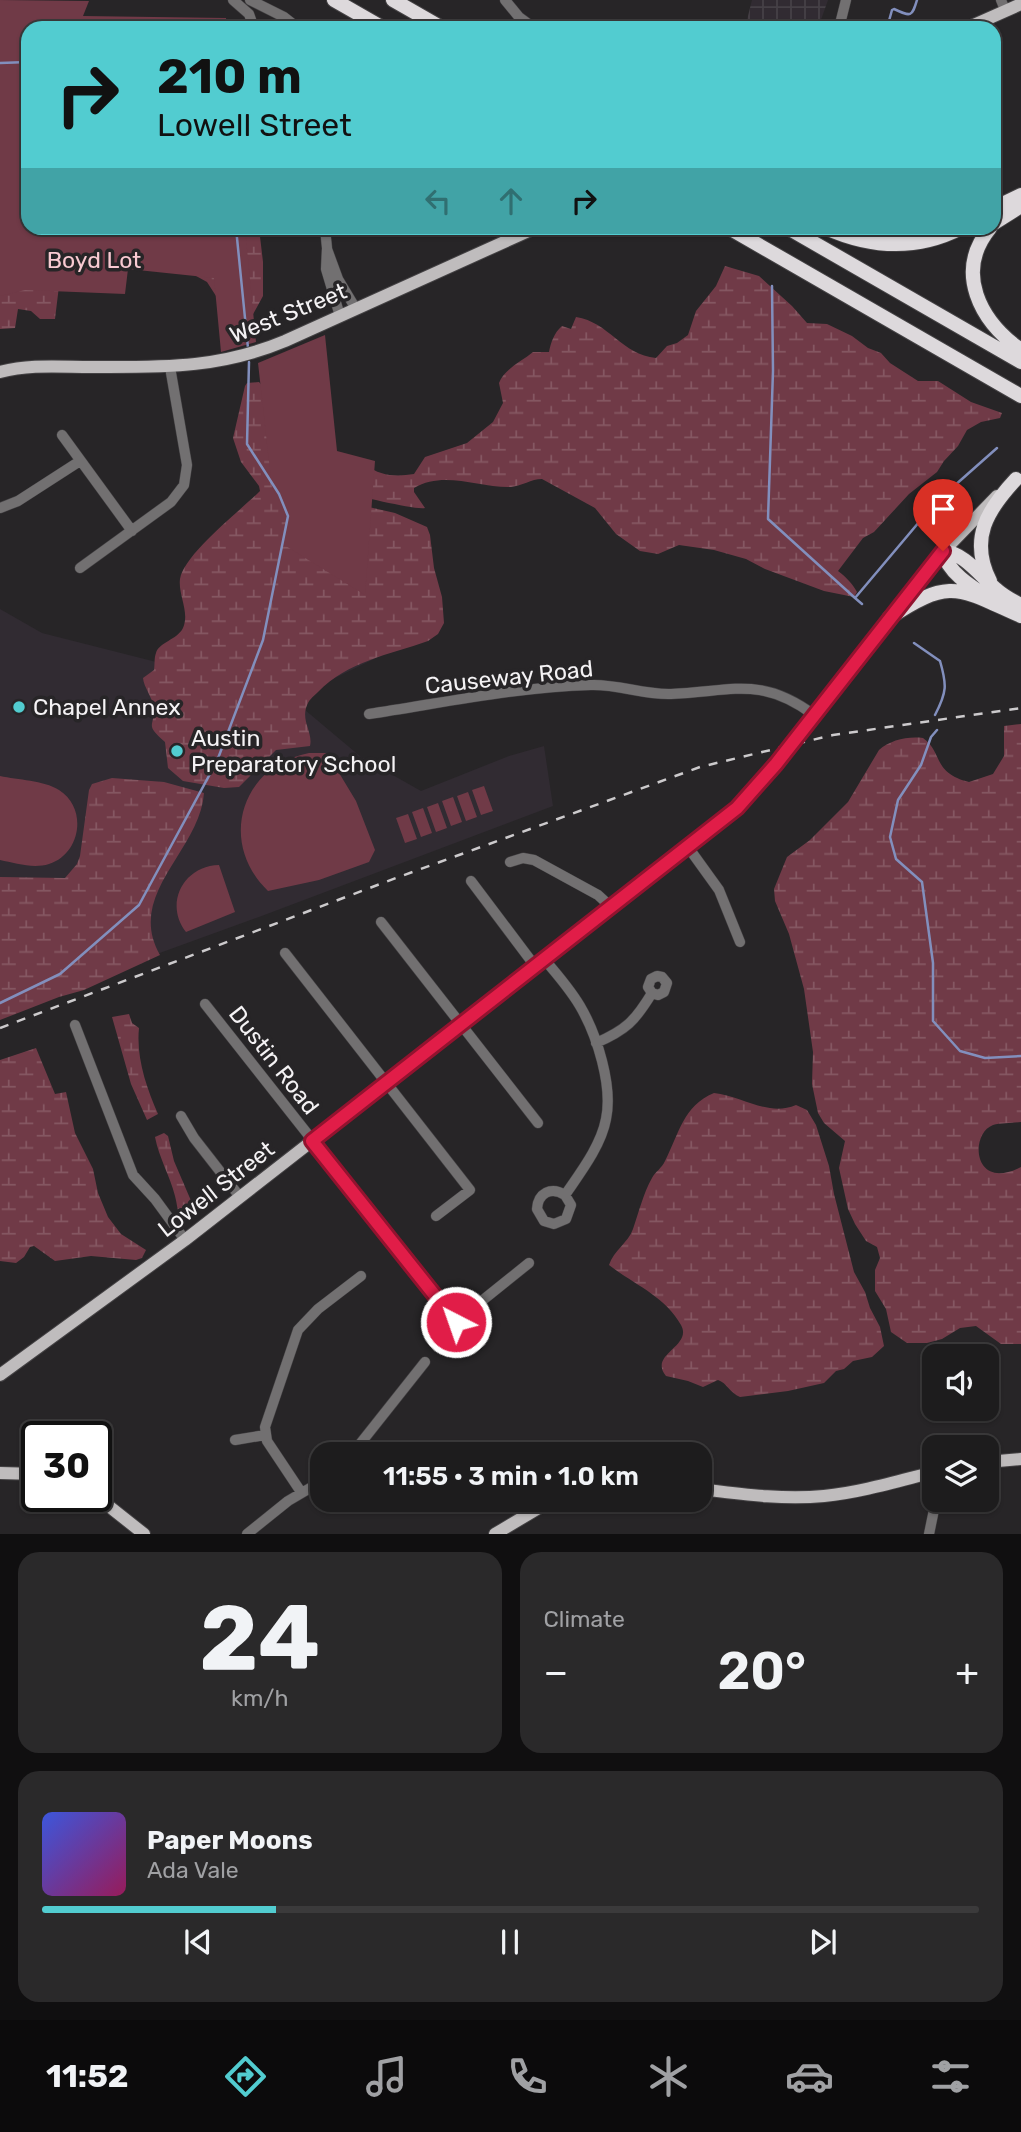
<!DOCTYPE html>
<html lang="en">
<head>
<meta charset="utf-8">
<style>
  :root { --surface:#1d1c1d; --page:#2a292a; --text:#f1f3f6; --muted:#a0a1a4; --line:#3b3a3b; --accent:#52ccd0 }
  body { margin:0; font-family:Rubik,sans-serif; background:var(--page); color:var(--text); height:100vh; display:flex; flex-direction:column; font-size:26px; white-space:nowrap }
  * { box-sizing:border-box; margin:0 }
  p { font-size:23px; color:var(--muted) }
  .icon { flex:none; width:38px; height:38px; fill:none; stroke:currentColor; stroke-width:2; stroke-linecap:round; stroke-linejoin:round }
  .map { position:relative; height:1534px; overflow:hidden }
  .details { display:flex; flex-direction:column; gap:18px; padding:18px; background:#100f10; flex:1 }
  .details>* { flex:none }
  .top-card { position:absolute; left:21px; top:21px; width:980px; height:214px; border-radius:21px; box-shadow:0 2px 5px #0004,0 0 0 2px var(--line); background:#52ccd0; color:#111; overflow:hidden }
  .controls { position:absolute; left:922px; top:1344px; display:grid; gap:14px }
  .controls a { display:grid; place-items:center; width:77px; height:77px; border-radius:14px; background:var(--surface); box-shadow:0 2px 5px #0004,0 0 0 2px var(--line); font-size:35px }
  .speed { position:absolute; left:21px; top:1421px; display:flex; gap:14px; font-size:35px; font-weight:700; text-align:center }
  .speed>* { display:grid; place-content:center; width:91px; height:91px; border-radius:50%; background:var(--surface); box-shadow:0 2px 5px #0004,0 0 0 2px var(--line); line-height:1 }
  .speed .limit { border:4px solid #111; border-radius:10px; background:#fff; color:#111 }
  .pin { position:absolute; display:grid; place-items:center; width:60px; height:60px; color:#fff; margin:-72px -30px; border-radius:50% 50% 50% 0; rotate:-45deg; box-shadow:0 0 7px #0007 }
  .pin .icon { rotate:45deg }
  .me { position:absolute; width:77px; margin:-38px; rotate:319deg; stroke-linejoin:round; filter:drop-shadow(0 0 5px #0008) }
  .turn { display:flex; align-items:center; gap:24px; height:147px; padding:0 21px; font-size:32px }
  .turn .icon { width:91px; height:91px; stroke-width:2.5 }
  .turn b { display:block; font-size:49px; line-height:60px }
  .lanes { display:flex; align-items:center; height:66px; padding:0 21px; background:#0003; justify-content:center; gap:35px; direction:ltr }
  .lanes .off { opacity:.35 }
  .big { font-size:52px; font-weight:600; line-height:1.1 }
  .details .widget { flex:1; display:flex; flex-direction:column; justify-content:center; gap:10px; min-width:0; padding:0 24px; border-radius:21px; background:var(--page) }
  .details .dial { align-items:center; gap:0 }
  .dial b { font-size:91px; line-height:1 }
  .song { display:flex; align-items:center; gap:21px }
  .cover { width:84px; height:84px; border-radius:10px; background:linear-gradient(135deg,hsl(230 70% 55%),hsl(330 70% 35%)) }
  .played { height:7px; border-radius:4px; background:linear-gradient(90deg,var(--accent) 25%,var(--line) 25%) }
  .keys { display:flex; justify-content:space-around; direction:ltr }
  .heat { display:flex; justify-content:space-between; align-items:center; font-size:38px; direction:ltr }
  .details .tiles { flex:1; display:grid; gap:18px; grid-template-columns:1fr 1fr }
  .widget:last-child { grid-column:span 2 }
  .trip { position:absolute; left:310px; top:1442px; width:402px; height:70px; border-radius:21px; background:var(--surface); box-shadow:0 2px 5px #0004,0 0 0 2px var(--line); font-weight:600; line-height:70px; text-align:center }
  .dock { display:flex; height:112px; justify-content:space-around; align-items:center; background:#0c0b0c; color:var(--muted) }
  .dock .icon { width:49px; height:49px }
  .dock .on { color:var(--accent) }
  .dock b { font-size:32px; color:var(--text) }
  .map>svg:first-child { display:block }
  .built { fill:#312b32 }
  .industrial { fill:url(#industrial-grid) }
  .wetland { fill:url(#wetland-marsh) }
  .green { fill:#703a47 }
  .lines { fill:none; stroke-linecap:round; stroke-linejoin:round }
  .stream { stroke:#828fbd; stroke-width:2.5 }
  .minor-casing { stroke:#444244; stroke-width:11 }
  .major-casing { stroke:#444244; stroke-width:14 }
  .highway-casing { stroke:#444244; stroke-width:16 }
  .minor { stroke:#727071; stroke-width:10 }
  .major { stroke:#bfbcbd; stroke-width:12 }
  .highway { stroke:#ddd9dc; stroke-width:14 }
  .rail { stroke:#cccacc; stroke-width:2.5; stroke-dasharray:9 9; stroke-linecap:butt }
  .major-bridge-casing { stroke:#444244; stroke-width:14; stroke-linecap:butt }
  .major-bridge { stroke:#bfbcbd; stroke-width:12 }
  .route-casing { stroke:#92132f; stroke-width:18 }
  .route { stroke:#e11d48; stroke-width:12 }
  .poi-dot { fill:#52ccd0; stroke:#272527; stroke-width:2.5 }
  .labels { text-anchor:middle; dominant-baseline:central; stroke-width:7; stroke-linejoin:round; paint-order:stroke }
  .park-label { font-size:23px; fill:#f9cad2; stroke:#272527 }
  .street-label { font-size:23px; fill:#f4f2f4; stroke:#272527 }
  .poi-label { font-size:23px; fill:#f4f2f4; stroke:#272527; text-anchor:start }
</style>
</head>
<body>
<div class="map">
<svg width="1021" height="1534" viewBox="0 0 1021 1534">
  <defs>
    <pattern id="industrial-grid" width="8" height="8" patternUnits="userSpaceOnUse" patternTransform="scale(1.75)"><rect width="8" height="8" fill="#312b32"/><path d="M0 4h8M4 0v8" fill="none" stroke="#454046"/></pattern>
    <pattern id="wetland-marsh" width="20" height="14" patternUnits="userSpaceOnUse" patternTransform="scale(1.75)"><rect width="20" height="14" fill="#703a47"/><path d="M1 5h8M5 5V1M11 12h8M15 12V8" fill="none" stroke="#855762"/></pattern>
  </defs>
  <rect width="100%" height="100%" fill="#272527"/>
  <path class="built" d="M 0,609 L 42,633 L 180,668 L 425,634 L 292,699 L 361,757 L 421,791 L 509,756 L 544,746 L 553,806 L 259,917 L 0,1011 Z"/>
  <path class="industrial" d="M 752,0 L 828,0 L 818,28 L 745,28 Z"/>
  <path class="wetland" d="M 0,133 L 28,228 L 63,253 L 55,319 L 40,319 L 31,311 L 18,309 L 15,328 L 0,329 Z
    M 171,228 L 259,228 L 263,262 L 263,296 L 251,318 L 227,313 L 207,282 L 178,266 Z
    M 725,266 L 759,276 L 792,306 L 807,323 L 827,324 L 852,336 L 868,348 L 881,353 L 890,363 L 918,381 L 938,381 L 971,402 L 1002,413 L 1000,418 L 981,422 L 967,430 L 958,446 L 944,461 L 937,472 L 909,494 L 874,532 L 863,538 L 838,571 C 846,577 852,583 857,592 L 854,597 L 824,591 L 765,569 L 746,559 L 714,550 L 679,545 L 658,554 L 640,551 L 616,534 L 595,508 L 542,479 C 531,479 522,486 511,487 C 479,488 444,470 414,488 L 414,492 L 425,508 C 414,510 360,496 344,493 L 366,465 C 380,476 396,477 414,474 L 425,457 L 467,443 L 493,422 L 503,403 L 499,383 C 504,369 521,362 533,352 L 549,352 C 551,342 554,333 562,326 L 571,329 L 576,317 C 609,322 622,355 656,358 L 667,346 L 677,343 L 688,335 L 696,311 L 716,286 Z
    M 259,382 L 360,505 L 395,513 L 427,527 L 430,535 L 434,568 L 442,597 L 444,623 L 438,634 L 428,641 C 389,655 348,661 318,692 C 312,698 309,699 306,708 C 302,722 313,733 310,746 L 276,750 L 239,787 L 224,788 L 183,781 L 168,768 L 165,742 C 143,722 156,729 153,706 C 152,696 144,688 143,678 L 154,670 C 155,664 154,658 156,653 C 159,642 177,640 183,628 C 190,612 178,595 180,579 C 184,554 241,510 260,491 L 259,486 L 241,462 L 233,438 L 245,386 L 247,383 Z
    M 1021,724 L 1021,1122 C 1013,1123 1001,1123 993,1125 C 969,1134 973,1192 1021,1167 L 1021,1344 L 1001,1344 L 976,1326 L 960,1328 L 942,1339 L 927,1343 L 907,1343 L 891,1332 L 886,1309 L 875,1291 L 875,1270 L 880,1258 L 877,1247 L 866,1241 L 855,1224 L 848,1209 L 839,1168 L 845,1141 L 824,1123 L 818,1113 L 812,1084 L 813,1052 L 804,989 L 789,934 L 775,901 L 774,889 L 787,857 L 810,840 L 848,802 L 879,750 C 890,740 908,736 923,738 C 943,752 932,773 969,782 L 993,774 L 1004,756 L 1004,726 Z
    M 112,778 L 164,782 L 204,793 C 200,851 125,894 160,955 L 84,990 L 59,997 L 0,1020 L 0,877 L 65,878 L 77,864 L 80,856 L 89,790 L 92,784 Z
    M 129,1014 L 132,1023 L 139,1028 C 136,1057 146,1087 158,1114 L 147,1120 L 131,1084 L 112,1017 Z
    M 36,1048 L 55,1094 L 66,1092 L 75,1133 L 93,1169 L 98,1193 L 108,1217 L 121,1234 L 146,1250 L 142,1258 L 136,1260 L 91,1256 L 55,1261 L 34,1246 L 30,1247 L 24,1257 L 16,1263 L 0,1261 L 0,1060 Z
    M 714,1093 C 742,1096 768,1117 796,1105 L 807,1110 L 816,1125 L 829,1166 L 834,1194 L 854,1272 L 865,1292 L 870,1308 L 880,1327 L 884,1346 L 872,1357 L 853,1361 L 844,1369 L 836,1371 L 824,1383 L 788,1391 L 740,1397 C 730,1393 727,1383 718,1380 L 703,1387 L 688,1381 L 666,1376 C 648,1354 693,1347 681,1325 C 665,1296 633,1284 609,1265 C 614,1250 628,1243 633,1229 C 639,1212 643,1194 652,1178 C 655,1172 662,1168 665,1161 C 679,1134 683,1106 714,1093 Z
    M 164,1133 L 168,1136 L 174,1161 L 195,1210 L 195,1214 L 187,1219 L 180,1217 C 177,1210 177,1203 175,1196 C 170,1176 159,1158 155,1137 Z"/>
  <path class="green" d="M 0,0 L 89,1 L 83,16 L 226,18 L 227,28 L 28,28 L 28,228 L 245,228 L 256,342 L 221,352 L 214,278 L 128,269 L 125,294 L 25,290 L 0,296 Z
    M 325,335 L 337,451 L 375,461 L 365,595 L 281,543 L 286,523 L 284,509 L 272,488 L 258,363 Z
    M 309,753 L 327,753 L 356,801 L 375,850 L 369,862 L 319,880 L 268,891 C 218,843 240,766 309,753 Z
    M 0,776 C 18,780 43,780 59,790 C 88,808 81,854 49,864 C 33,869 15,863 0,860 Z
    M 484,786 L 493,811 L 481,815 L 472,790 Z
    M 468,792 L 477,817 L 466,821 L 457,796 Z
    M 453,797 L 462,822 L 451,826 L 442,801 Z
    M 438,803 L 447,828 L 436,832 L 427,807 Z
    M 423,808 L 432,833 L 421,837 L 412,812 Z
    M 408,814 L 417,839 L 405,843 L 396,818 Z
    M 219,865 L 235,912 L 186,932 C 164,904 183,866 219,865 Z"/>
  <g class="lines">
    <path class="stream" d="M 887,28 L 892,10 L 894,9 C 911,17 912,17 917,0
      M 0,63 L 28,62
      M 236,228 L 248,348
      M 772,286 L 773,371 L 768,519 L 855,598
      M 862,604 L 855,598 L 936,502 L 997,448
      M 914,643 L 940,661 C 947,685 947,692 935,715
      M 937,730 L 931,737 L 921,765 L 898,800 L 890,837 L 896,859 L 922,882 L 933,963 L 933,1021 L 960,1051 L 985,1058 L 1021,1056
      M 0,1003 L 60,974 L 139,905 L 217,761 L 263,640 L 288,516 L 279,494 L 247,444 L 249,362"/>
    <g class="minor-casing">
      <path id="minor" d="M 233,0 L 249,14 L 254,28
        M 250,0 L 284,17 L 298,28
        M 505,0 L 519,17 L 534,28
        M 1001,0 L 1005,10
        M 839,28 L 846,0
        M 325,228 L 327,248 L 326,269 L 340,316
        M 327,249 L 338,279 L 356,309
        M 62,435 L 132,531
        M 0,508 L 18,501 L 80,461
        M 80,568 L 171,502 L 184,485 L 187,465 L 170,367
        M 369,714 C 442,703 517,687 591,685 C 618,684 644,695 671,694 C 731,692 760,675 814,715
        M 688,847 L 719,890 L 740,942
        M 510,862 L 523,858 L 534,860 L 598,895 L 611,907
        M 471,881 L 535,966
        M 381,922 L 538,1123
        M 285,953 L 470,1190 L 436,1216
        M 544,959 C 557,974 570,989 580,1006 C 597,1035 613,1086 606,1119 C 601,1146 580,1173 565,1195 C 551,1186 538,1193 537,1209 L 544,1221 L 554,1224 L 566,1219 L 571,1205 L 565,1195
        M 205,1004 L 456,1322
        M 75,1025 L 133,1175 L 155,1199 L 185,1240
        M 596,1043 C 626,1030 635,1021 652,993 L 658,995 L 664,992 L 667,983 L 662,977 L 657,976 L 651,979 L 648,987 L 652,993
        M 181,1116 L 194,1138 L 240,1197
        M 448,1334 L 463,1316 L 529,1263
        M 235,1440 L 265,1435
        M 352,1454 L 425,1362
        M 301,1492 L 267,1441 L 265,1427 L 298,1330 L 318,1309 L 361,1276
        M 247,1534 L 288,1501 L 322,1481
        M 929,1534 L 936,1500"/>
    </g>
    <g class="major-casing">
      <path id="major" d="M 967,28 L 1021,4
        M 0,372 C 29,364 61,367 91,367 C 162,367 218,369 285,341 L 535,228
        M 803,730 L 934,561 L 997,496
        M 0,1375 L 185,1240 L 715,827 L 741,804 L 776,764
        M 987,1462 L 1021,1459
        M 0,1473 L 37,1474
        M 700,1489 C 741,1494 782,1500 824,1496 C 862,1492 898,1481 934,1472
        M 96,1496 L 144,1534
        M 495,1534 L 552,1500"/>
    </g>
    <g class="highway-casing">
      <path id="highway" d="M 334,0 L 383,28
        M 393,0 L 442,28
        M 994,208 L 1021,195
        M 994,223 L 1021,206
        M 729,228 L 1021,396
        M 788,228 L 1021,362
        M 826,228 C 871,248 916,251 961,228
        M 990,228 C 954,272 980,321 1021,350
        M 990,581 C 969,539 987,510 1016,479
        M 1003,607 C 983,593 948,577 943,551 C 965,553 981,577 997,590 C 1004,596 1013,601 1021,605
        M 889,618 C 951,577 958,588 1021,616"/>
    </g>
    <use href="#minor" class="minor"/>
    <use href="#major" class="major"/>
    <use href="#highway" class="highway"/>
    <path class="rail" d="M 0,1028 L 396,878 L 700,767 L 833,735 L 1021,708"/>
    <g class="major-bridge-casing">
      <path id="major-bridge" d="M 776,764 L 803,730"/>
    </g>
    <use href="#major-bridge" class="major-bridge"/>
  </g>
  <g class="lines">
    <g class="route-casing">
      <path id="route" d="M 456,1322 L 312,1141 L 737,808 L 776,764 L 943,551"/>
    </g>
    <use href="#route" class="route"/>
  </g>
  <g class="poi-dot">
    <circle cx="19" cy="707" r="7"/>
    <circle cx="177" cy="751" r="7"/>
  </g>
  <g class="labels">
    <g class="park-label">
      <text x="94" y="260">Boyd Lot</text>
    </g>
    <g class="street-label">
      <text transform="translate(288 313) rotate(-22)">West Street</text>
      <text transform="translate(509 677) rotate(-6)">Causeway Road</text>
      <text transform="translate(274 1060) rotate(52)">Dustin Road</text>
      <text transform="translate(216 1189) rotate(-38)">Lowell Street</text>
    </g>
    <g class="poi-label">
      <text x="33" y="707">Chapel Annex</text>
      <text x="191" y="738">Austin<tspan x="191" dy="26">Preparatory School</tspan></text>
    </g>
  </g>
</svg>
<div class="controls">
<a><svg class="icon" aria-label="sound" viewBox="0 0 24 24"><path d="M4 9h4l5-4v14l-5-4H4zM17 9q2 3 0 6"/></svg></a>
<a><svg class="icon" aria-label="layers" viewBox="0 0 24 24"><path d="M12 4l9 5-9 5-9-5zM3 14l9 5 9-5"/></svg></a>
</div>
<div class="speed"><div class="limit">30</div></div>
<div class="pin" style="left:943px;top:551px;background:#d93025"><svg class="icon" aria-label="arrive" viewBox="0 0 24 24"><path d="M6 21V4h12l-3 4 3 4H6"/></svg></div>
<svg class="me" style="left:456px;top:1322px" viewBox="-20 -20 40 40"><circle r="17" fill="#e11d48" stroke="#fff" stroke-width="3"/><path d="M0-11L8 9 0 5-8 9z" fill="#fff"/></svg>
<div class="trip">11:55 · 3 min · 1.0 km</div>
<div class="top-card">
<div class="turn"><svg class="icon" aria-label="right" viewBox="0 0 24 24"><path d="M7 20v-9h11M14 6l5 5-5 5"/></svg><div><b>210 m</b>Lowell Street</div></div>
<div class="lanes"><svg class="icon off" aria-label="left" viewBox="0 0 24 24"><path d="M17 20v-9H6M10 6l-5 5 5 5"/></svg><svg class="icon off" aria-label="ahead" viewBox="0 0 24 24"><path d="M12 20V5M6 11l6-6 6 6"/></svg><svg class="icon" aria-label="right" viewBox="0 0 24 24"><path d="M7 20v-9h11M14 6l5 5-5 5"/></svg></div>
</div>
</div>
<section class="details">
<div class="tiles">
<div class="widget dial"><b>24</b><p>km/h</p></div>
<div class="widget"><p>Climate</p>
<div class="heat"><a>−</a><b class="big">20°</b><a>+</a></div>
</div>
<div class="widget">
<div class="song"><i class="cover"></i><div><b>Paper Moons</b><p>Ada Vale</p></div></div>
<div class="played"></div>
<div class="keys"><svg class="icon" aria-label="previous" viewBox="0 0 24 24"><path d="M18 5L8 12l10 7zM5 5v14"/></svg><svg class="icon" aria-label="pause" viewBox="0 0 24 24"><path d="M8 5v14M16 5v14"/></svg><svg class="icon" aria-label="next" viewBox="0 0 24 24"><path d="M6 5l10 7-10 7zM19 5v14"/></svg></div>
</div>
</div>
</section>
<nav class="dock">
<b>11:52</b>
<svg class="icon on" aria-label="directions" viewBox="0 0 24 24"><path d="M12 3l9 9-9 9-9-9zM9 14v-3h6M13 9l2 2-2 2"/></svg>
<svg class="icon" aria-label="music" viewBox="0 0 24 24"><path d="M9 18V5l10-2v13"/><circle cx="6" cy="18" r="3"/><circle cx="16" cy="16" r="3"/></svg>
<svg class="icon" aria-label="phone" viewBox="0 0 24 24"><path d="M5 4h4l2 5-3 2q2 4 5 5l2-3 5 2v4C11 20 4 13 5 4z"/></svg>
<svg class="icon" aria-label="climate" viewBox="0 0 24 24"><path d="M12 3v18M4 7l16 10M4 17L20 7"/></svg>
<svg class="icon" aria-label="car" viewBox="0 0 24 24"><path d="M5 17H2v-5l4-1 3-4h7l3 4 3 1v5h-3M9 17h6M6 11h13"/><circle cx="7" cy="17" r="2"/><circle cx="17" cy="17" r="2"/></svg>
<svg class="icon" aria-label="filters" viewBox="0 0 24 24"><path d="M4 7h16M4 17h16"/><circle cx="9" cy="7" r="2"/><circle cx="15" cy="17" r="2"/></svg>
</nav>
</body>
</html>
